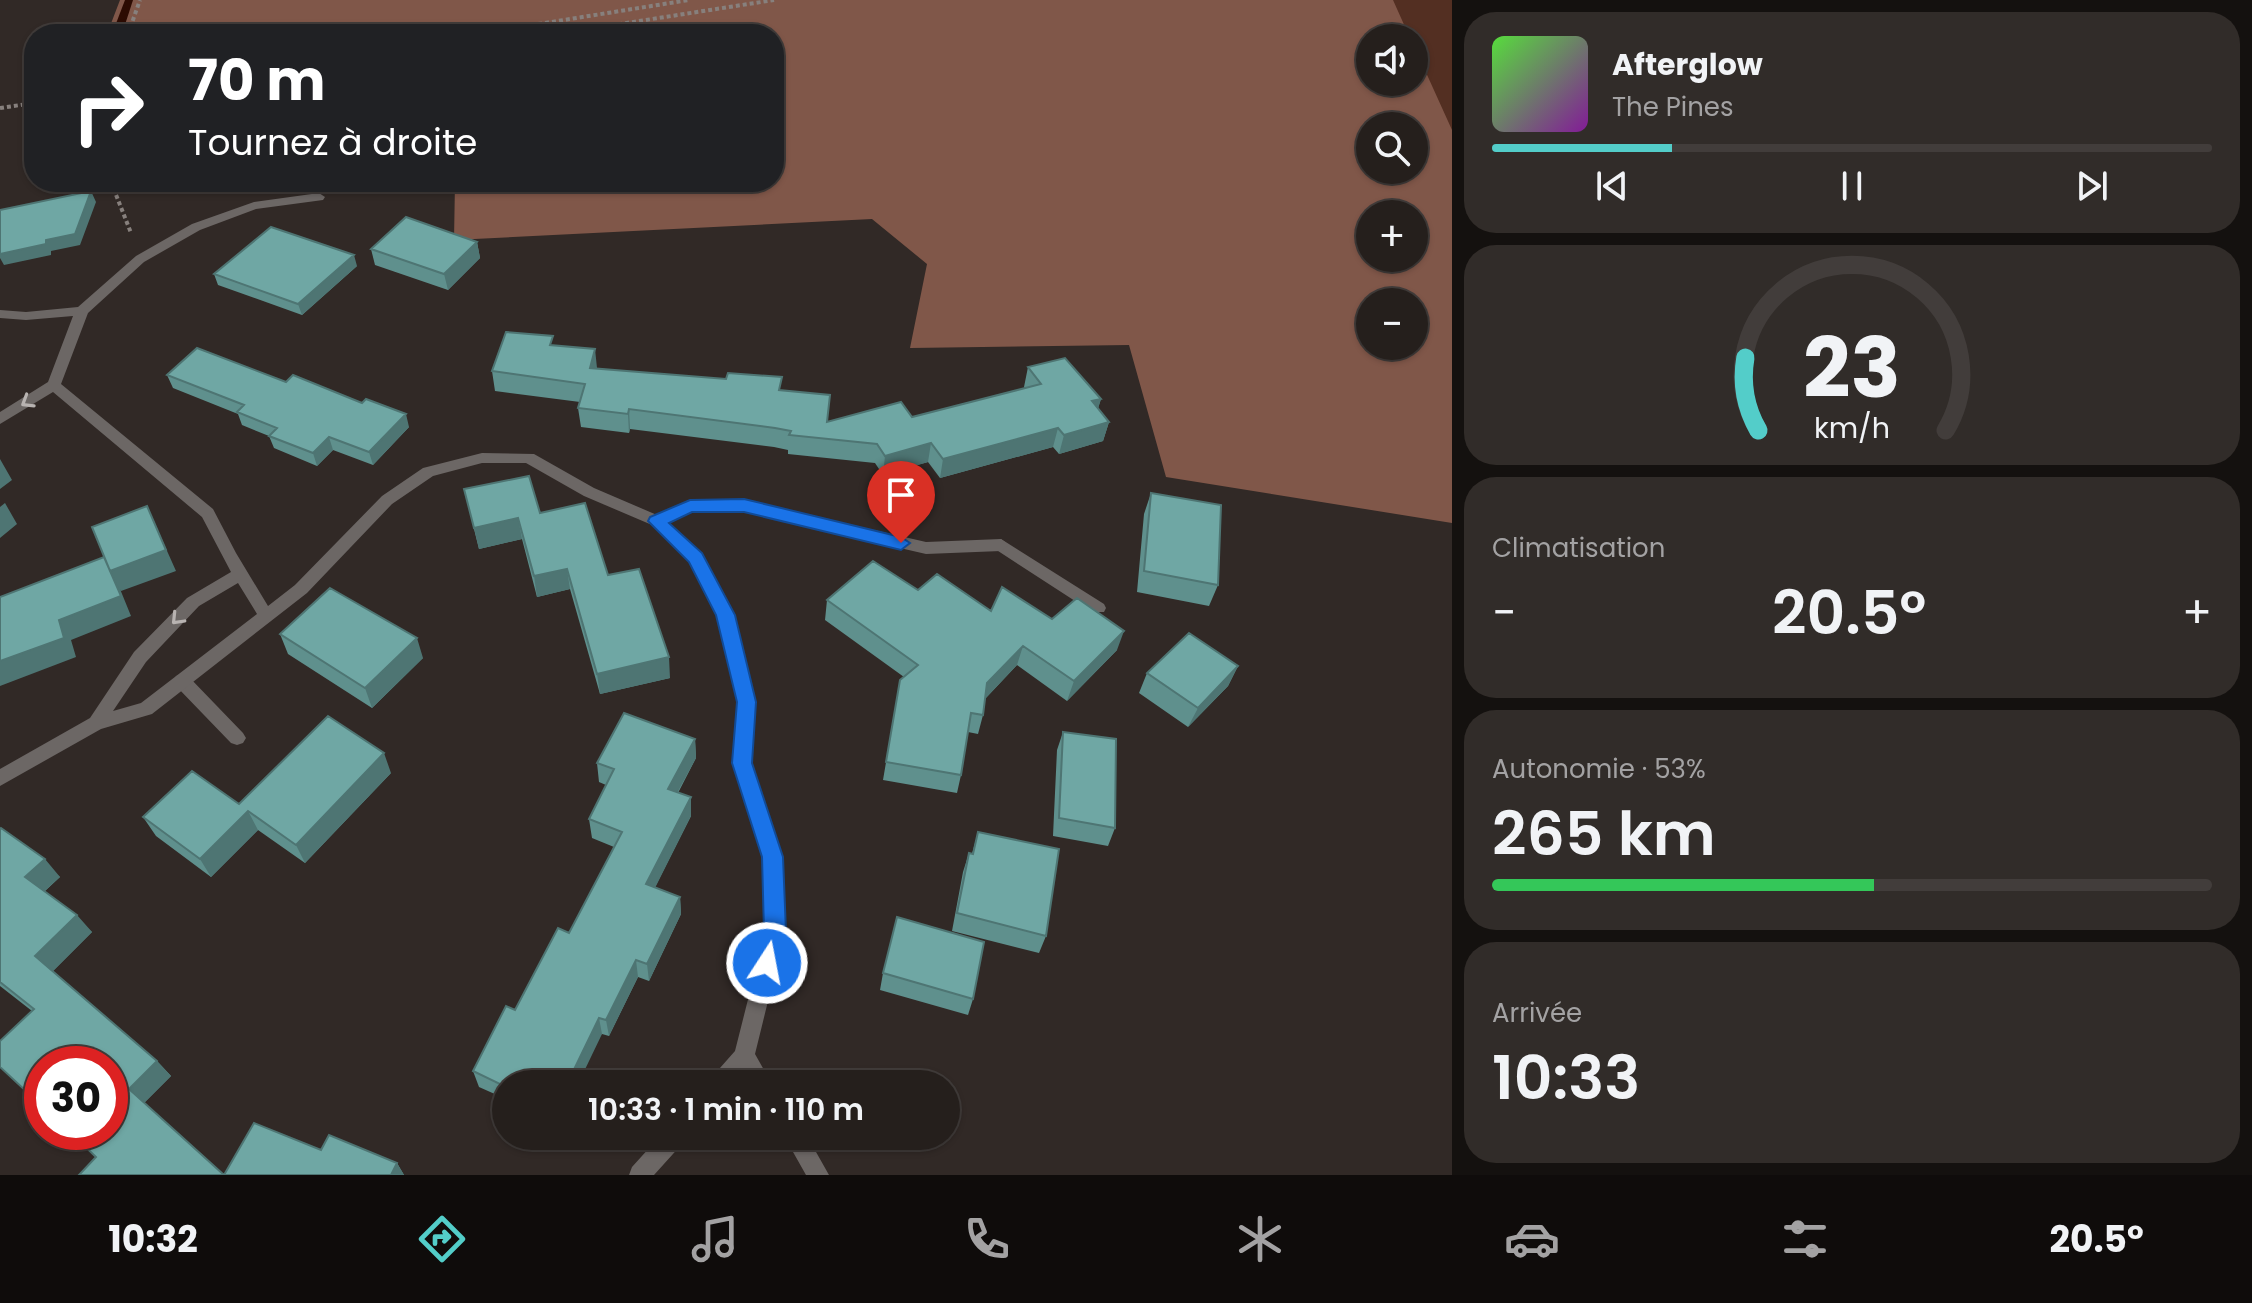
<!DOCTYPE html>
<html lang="fr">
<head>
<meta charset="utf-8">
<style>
  :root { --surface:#251f1c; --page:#312c29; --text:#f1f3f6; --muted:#a3a2a3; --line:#423d3b; --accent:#53cdc9 }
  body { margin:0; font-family:Poppins,sans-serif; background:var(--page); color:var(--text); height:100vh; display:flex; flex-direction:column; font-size:30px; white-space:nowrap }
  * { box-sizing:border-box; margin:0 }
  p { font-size:26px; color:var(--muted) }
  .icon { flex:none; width:44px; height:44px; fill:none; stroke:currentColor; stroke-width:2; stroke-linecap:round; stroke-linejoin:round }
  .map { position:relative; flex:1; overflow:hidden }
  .drawer { display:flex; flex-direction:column; gap:12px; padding:12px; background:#14110f; width:800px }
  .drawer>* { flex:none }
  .top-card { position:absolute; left:24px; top:24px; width:760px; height:168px; border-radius:32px; box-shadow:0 2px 6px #0004,0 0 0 2px var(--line); background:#202124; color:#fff; overflow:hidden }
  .fabs { position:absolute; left:1356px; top:24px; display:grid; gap:16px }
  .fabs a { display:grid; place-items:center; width:72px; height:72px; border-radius:50%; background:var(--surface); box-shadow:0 2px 6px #0004,0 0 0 2px var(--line); font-size:40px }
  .speed { position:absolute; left:24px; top:1046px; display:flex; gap:16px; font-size:40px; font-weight:700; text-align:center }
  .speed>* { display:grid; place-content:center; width:104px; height:104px; border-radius:50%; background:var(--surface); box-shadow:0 2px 6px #0004,0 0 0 2px var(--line); line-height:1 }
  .speed .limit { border:12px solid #d22; background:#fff; color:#111 }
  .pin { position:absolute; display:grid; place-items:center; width:68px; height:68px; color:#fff; margin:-82px -34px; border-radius:50% 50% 50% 0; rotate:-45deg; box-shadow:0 0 8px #0007 }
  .pin .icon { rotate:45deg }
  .me { position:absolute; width:88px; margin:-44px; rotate:11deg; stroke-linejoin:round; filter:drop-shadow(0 0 6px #0008) }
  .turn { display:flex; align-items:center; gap:28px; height:168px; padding:0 32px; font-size:36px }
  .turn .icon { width:104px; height:104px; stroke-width:2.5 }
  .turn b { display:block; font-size:56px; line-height:68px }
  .big { font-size:60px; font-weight:600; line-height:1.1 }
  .drawer .card { flex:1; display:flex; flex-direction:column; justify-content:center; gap:12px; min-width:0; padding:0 28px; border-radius:32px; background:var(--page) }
  .drawer .dial { align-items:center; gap:0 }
  .dial svg { height:208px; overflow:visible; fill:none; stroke:var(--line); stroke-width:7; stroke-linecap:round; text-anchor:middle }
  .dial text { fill:var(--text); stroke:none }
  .song { display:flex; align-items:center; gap:24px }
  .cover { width:96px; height:96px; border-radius:12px; background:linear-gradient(135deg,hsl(110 70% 55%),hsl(290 70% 35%)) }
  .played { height:8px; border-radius:4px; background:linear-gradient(90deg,var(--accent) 25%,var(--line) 25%) }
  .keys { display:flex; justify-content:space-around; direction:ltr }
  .heat { display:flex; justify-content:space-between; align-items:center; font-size:44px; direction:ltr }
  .charge { height:12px; border-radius:6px; background:linear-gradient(90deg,#34c759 53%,var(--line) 0) }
  .trip { position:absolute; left:492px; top:1070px; width:468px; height:80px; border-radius:40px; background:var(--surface); box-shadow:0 2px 6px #0004,0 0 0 2px var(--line); font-weight:600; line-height:80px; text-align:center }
  .tab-bar { display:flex; height:128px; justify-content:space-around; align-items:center; background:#0f0c0b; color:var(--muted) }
  .tab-bar .icon { width:56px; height:56px }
  .tab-bar .on { color:var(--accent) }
  .tab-bar b { font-size:36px; color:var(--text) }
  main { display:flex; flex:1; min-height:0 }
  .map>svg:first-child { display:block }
  .green { fill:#532f22 }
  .forest { fill:#805749; fill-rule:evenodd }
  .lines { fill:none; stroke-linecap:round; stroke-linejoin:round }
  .stream { fill:#2c0b02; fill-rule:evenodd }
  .path { stroke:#87807d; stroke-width:4; stroke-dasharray:4 3; stroke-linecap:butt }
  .service { fill:#6c6765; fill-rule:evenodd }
  .minor { fill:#6c6765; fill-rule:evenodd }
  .wall { fill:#5f908d }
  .shaded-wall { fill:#4e7573 }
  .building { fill:#6fa7a4; stroke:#4e7573; stroke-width:2 }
  .oneway { stroke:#b8b3b1 }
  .route { fill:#1a73e8; stroke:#114b97; stroke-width:2 }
</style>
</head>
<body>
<main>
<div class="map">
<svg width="1452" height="1175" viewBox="0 0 1452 1175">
  <rect width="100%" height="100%" fill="#312926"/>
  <path class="green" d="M 1388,0 L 1452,0 L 1452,133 L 1414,54 L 1414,38 L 1406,38 Z"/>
  <path class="forest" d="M 120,0 L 1393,0 L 1410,38 L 1370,38 L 1370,82 L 1414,82 L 1414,46 L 1452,130 L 1452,523 L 1166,477 L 1129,345 L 910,348 L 927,264 L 872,219 L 454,240 L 455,182 L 774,182 L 774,34 L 107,34 ZM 1370,126 L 1414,126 L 1414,170 L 1370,170 ZM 1370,214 L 1414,214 L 1414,258 L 1370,258 ZM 1370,302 L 1414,302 L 1414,346 L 1370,346 Z"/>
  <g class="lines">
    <path class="stream" d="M 125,0 L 133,0 L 122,34 L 112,34 Z"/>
    <path class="path" d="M 128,34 L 140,0
      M 476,34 L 689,0
      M 556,34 L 774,0
      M 0,108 L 34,103
      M 111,182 L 131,233"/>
    <path class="service" d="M 1001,539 L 1104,604 L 1106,608 L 1104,612 L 1092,612 L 995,549 L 993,545 L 995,541 Z
      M 182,674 L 188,676 L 243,733 L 246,738 L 243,743 L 237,745 L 231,743 L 176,686 L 174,681 L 176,676 Z"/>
    <path class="minor" d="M 319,193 L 325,197 L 323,200 L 256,209 L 200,230 L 144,262 L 88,313 L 61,384 L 213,509 L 236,553 L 268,606 L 295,585 L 382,496 L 423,468 L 482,453 L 534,454 L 594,488 L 657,515 L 690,500 L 744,500 L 926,542 L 1001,539 L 1009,545 L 1001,551 L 926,554 L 744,512 L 692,512 L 668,522 L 702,554 L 733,615 L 756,702 L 751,763 L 781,857 L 785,932 L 755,1054 L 772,1084 L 750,1084 L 743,1073 L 733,1084 L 709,1084 L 712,1077 L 735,1051 L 765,932 L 763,857 L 733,763 L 738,702 L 717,615 L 690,562 L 652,525 L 584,496 L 526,463 L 482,463 L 433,476 L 392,504 L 307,593 L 152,714 L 101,729 L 0,786 L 0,769 L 90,718 L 134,652 L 187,598 L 231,572 L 202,517 L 53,392 L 0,424 L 0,412 L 48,382 L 73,316 L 26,320 L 0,318 L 0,310 L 26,312 L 78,307 L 136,256 L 192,224 L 254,202 ZM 238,583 L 257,614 L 141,703 L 113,711 L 146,662 L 199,606 Z
      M 660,1136 L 685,1136 L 682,1144 L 654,1175 L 629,1175 L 632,1167 Z
      M 784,1136 L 807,1136 L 829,1175 L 806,1175 Z"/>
  </g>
  <path class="wall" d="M 477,242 L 480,258 L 448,290 L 375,265 L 371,249 Z
    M 357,266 L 302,315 L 218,285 L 214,274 Z
    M 554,345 L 597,368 L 781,391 L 827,422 L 912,417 L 1025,388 L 1024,387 L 1028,367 L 1101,399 L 1098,408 L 1109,422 L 1103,441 L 1059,454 L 1053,447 L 940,478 L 928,462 L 883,475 L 875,463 L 788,454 L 788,450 L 774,447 L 630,429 L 629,433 L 581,427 L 578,408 L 580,402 L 495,391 L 492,371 Z
    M 167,375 L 286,382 L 409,427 L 373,465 L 333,450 L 317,466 L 274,448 L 269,436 L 242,425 L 238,414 L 173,388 Z
    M 464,489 L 540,513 L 608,575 L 670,678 L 600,694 L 570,589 L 537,597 L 522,539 L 479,549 Z
    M 1151,493 L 1218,585 L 1209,606 L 1137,592 L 1144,514 Z
    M 918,590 L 991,611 L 1052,619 L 1117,650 L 1067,701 L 1017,665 L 985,699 L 983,715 L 978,734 L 968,732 L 961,775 L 957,793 L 883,780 L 900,680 L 904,677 L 825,620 L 827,600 Z
    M 280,634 L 423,658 L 372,708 L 288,654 Z
    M 1238,666 L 1228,686 L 1188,727 L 1139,693 L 1147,673 Z
    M 1063,732 L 1115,828 L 1108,846 L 1053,836 L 1057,750 Z
    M 695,739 L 696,758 L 678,793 L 691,797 L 691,816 L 655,887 L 680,897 L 681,914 L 649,981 L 638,977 L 609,1036 L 602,1034 L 506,1084 L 506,1099 L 479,1087 L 473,1071 L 569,933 L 614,847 L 592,838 L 589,819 L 606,785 L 599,782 L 597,763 Z
    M 391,773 L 305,863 L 258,830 L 211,877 L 156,836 L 143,817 L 239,804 Z
    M 0,829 L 60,877 L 45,891 L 92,932 L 53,971 L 157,1061 L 171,1076 L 144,1103 L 224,1175 L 321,1150 L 397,1163 L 404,1175 L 79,1175 L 96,1157 L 32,1011 L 0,986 Z
    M 978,832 L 1046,936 L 1039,953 L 952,931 L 963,872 L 969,853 L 972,854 Z
    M 883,973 L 973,999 L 968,1015 L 880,990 Z"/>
  <path class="shaded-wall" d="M 91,191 L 96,202 L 80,245 L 51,251 L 51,255 L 4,265 L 0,258 L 0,254 L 46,240 Z
    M 477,242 L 480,258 L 448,290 L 444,274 Z
    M 354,255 L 357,266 L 302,315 L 298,304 Z
    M 595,349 L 597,368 L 590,368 Z
    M 1101,399 L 1095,418 L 1092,401 Z
    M 629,409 L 630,429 L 629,433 L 628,414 Z
    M 406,414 L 409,427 L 373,465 L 369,452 Z
    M 1109,422 L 1103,441 L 1059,454 L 1064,435 Z
    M 1058,428 L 1053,447 L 940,478 L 943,459 Z
    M 329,437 L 333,450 L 317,466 L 313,453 Z
    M 931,443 L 928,462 L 883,475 L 885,456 Z
    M 0,459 L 12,480 L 0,489 Z
    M 5,503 L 17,524 L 0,538 L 0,507 Z
    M 147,506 L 176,571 L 121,591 L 120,589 L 131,616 L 71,640 L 76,657 L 0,686 L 0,661 L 104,557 Z
    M 518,518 L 522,539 L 479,549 L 474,528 Z
    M 567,569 L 570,589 L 537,597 L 534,576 Z
    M 1124,631 L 1117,650 L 1067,701 L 1074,681 Z
    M 417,638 L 423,658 L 372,708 L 365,688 Z
    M 1023,646 L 1017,665 L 982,702 L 987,683 Z
    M 669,657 L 670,678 L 600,694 L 597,674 Z
    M 1238,666 L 1228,686 L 1188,727 L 1198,708 Z
    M 695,739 L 696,758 L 669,808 L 668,789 Z
    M 384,753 L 391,773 L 305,863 L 296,845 Z
    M 691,797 L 691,816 L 648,902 L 646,884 Z
    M 248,811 L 258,830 L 211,877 L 200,859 Z
    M 45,859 L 60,877 L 40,895 L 25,877 Z
    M 680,897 L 681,914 L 649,981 L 647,964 Z
    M 77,915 L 92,932 L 51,973 L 35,956 Z
    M 636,960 L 638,977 L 609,1036 L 606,1020 Z
    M 599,1018 L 602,1034 L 578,1084 L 567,1084 Z
    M 157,1061 L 171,1076 L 143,1104 L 129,1089 Z
    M 397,1163 L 404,1175 L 391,1175 Z"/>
  <path class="building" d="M 91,191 L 75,234 L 46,240 L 46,244 L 0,254 L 0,210 Z
    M 406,217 L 477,242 L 444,274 L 371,249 Z
    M 271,227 L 354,255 L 298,304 L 214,274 Z
    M 506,332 L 553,336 L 550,345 L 595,349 L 590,368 L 726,379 L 728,373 L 782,377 L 779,390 L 830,395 L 827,422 L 901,402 L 912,417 L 1041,384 L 1028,367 L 1065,358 L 1101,399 L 1092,401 L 1109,422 L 1064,435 L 1058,428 L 943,459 L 931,443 L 885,456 L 877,444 L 789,435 L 791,431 L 775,428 L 629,409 L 628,414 L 578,408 L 585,384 L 492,371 Z
    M 197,348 L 286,382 L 293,375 L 362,403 L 366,399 L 406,414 L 369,452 L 329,437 L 313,453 L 269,436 L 277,428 L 237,412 L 244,405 L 167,375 Z
    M 529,476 L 540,513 L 585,503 L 608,575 L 639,569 L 669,657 L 597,674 L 567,569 L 534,576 L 518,518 L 474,528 L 464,489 Z
    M 1151,493 L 1221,505 L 1218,585 L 1144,571 Z
    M 147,506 L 166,550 L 110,571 L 92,527 Z
    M 104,557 L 121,596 L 59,620 L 64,638 L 0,661 L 0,597 Z
    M 873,561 L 918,590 L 937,574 L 991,611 L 1002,587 L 1052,619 L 1077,598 L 1124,631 L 1074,681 L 1023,646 L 987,683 L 983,715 L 971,713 L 961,775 L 886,762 L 900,680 L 918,665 L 827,600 Z
    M 330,588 L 417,638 L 365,688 L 280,634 Z
    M 1189,633 L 1238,666 L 1198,708 L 1147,673 Z
    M 624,713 L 695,739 L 668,789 L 691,797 L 646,884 L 680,897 L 647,964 L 636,960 L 606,1020 L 599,1018 L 567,1084 L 506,1084 L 506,1087 L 473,1071 L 506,1006 L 515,1010 L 558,928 L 569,933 L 622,832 L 589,819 L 614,769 L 597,763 Z
    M 328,716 L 384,753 L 296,845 L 248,811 L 200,859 L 143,817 L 192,771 L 239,804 Z
    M 1063,732 L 1116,739 L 1115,828 L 1059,818 Z
    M 1,828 L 45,859 L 25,877 L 77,915 L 35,956 L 157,1061 L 129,1089 L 224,1175 L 254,1123 L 321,1150 L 329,1135 L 397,1163 L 391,1175 L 79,1175 L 96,1157 L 70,1132 L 110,1132 L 110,1064 L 42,1064 L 42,1106 L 0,1067 L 0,1041 L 34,1009 L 0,982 L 0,829 Z
    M 978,832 L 1059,849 L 1046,936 L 957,913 L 969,853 L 973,854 Z
    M 897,917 L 984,942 L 973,999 L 883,973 Z"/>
  <defs><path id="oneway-chevron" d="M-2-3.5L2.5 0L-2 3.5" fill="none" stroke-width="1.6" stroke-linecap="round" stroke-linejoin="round" transform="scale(2)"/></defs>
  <g class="oneway">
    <use href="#oneway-chevron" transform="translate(27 402) rotate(148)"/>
    <use href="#oneway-chevron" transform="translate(177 619) rotate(134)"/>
  </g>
  <path class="route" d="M 744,499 L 901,537 L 910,543 L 901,550 L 744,512 L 692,512 L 669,523 L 702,553 L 735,615 L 756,702 L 752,763 L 783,857 L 786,932 L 775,971 L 767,974 L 759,971 L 756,963 L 764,932 L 762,857 L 732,763 L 737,702 L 716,615 L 689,562 L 648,521 L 650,517 L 690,500 Z"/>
</svg>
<div class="fabs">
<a><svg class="icon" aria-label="sound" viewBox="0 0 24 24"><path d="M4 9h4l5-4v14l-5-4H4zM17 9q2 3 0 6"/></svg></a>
<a><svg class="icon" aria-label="search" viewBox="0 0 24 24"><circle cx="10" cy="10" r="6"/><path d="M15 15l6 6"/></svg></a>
<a>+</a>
<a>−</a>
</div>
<div class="speed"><div class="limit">30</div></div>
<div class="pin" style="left:901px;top:543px;background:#d93025"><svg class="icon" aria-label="arrive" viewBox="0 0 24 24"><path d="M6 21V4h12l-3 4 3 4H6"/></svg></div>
<svg class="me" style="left:767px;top:963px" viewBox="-20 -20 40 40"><circle r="17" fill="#1a73e8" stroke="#fff" stroke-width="3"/><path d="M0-11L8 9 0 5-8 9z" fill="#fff"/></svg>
<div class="trip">10:33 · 1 min · 110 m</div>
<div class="top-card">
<div class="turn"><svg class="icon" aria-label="right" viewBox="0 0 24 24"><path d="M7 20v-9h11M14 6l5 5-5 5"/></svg><div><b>70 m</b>Tournez à droite</div></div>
</div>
</div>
<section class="drawer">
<div class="card">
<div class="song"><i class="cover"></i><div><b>Afterglow</b><p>The Pines</p></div></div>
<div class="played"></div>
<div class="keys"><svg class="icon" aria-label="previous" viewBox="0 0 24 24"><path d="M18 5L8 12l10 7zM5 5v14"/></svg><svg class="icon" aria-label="pause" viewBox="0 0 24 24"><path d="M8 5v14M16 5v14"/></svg><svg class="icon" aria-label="next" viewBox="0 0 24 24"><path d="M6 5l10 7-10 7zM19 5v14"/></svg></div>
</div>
<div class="card dial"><svg viewBox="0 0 100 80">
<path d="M14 69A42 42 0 1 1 86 69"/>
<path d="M14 69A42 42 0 0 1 9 41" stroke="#53cdc9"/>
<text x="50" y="56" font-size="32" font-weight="700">23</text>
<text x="50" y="72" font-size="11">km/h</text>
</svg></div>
<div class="card"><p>Climatisation</p>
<div class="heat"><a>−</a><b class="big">20.5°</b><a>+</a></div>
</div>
<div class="card"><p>Autonomie · 53%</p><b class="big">265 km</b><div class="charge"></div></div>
<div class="card"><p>Arrivée</p><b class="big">10:33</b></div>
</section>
</main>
<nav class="tab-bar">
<b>10:32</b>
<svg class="icon on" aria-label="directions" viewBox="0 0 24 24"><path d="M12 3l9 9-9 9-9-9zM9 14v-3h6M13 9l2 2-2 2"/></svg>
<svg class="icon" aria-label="music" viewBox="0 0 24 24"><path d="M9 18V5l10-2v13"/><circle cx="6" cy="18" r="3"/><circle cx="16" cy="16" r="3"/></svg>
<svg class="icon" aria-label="phone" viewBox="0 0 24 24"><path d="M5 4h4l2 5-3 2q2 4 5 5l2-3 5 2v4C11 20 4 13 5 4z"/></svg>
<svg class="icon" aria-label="climate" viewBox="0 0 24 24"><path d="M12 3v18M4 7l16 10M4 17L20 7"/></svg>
<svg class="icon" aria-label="car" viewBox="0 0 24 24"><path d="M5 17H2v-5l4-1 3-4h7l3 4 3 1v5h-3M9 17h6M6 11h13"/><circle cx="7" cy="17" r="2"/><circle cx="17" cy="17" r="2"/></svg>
<svg class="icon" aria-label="filters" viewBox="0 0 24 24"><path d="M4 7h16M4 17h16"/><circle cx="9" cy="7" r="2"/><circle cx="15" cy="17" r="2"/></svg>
<b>20.5°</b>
</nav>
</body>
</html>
